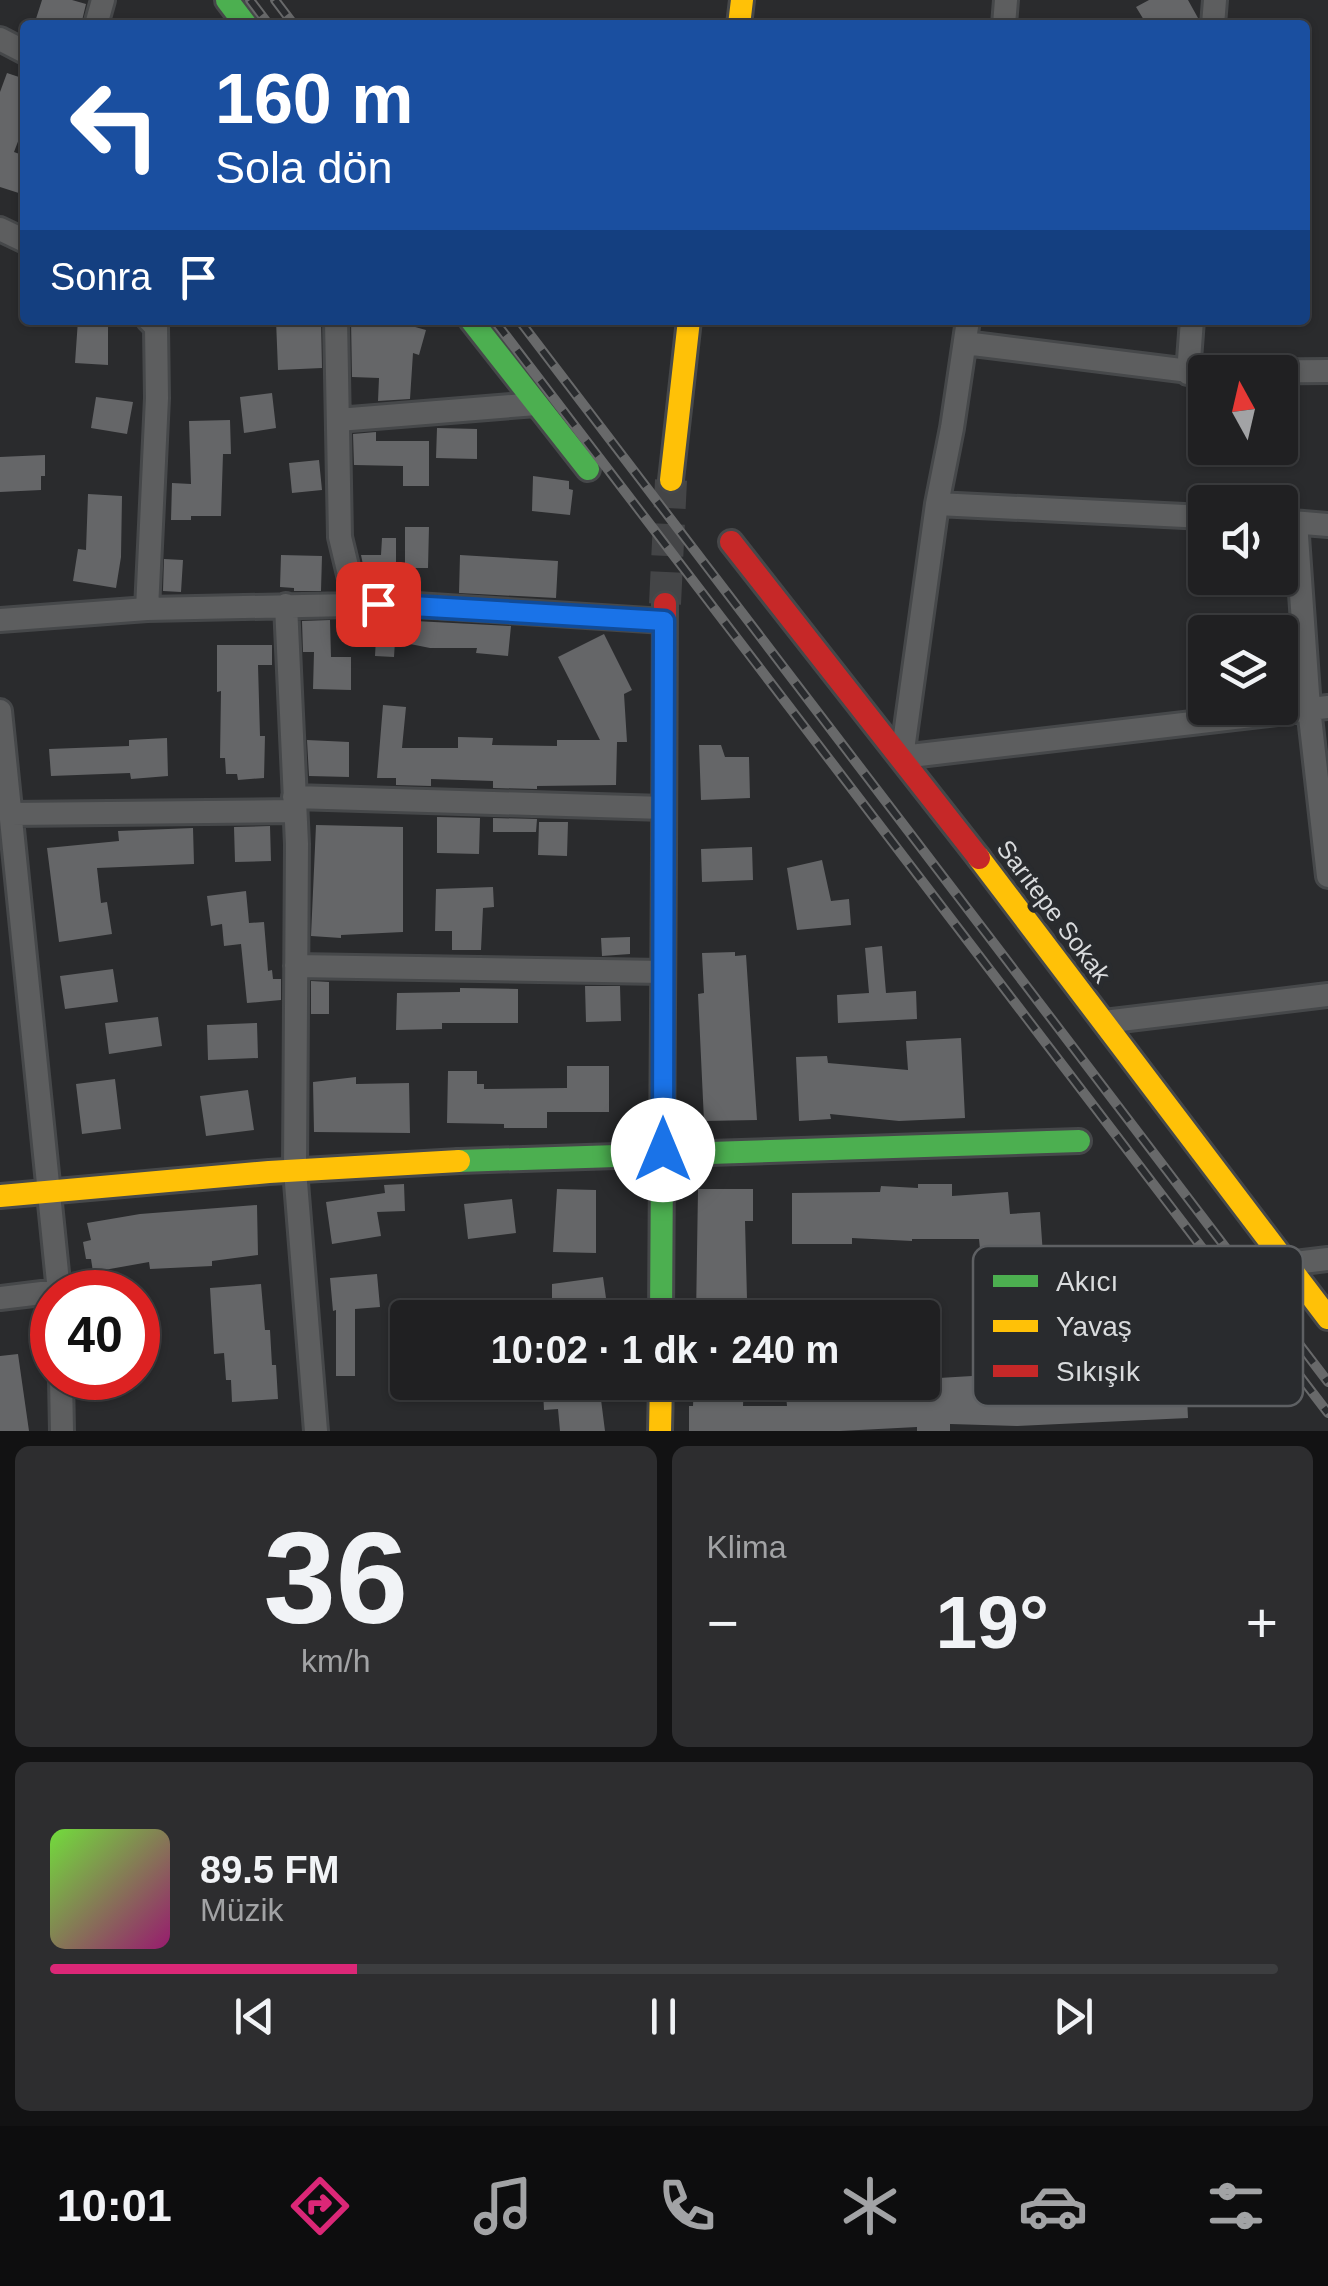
<!DOCTYPE html>
<html lang="tr">
<head>
<meta charset="utf-8">
<style>
  :root { --surface:#202022; --page:#2d2d2f; --text:#f1f3f6; --muted:#a2a3a5; --line:#3d3e40; --accent:#db2777 }
  body { margin:0; font-family:Helvetica,sans-serif; background:var(--page); color:var(--text); height:100vh; display:flex; flex-direction:column; font-size:38px; white-space:nowrap }
  * { box-sizing:border-box; margin:0 }
  p { font-size:32px; color:var(--muted) }
  .icon { flex:none; width:55px; height:55px; fill:none; stroke:currentColor; stroke-width:2; stroke-linecap:round; stroke-linejoin:round }
  .map { position:relative; height:1431px; overflow:hidden }
  .details { display:flex; flex-direction:column; gap:15px; padding:15px; background:#121213; flex:1 }
  .details>* { flex:none }
  .banner { position:absolute; left:20px; top:20px; width:1290px; height:305px; border-radius:10px; box-shadow:0 2px 8px #0004,0 0 0 2px var(--line); background:#1a4fa0; color:#fff; overflow:hidden }
  .needle { width:65px; rotate:352deg }
  .buttons { position:absolute; left:1188px; top:355px; display:grid; gap:20px }
  .buttons a { display:grid; place-items:center; width:110px; height:110px; border-radius:10px; background:var(--surface); box-shadow:0 2px 8px #0004,0 0 0 2px var(--line); font-size:50px }
  .speed { position:absolute; left:30px; top:1270px; display:flex; gap:20px; font-size:50px; font-weight:700; text-align:center }
  .speed>* { display:grid; place-content:center; width:130px; height:130px; border-radius:50%; background:var(--surface); box-shadow:0 2px 8px #0004,0 0 0 2px var(--line); line-height:1 }
  .speed .limit { border:15px solid #d22; background:#fff; color:#111 }
  .pin { position:absolute; display:grid; place-items:center; width:85px; height:85px; color:#fff; margin:-42px; border-radius:20px; box-shadow:0 5px 15px #0006 }
  .me { position:absolute; width:110px; margin:-55px; rotate:0deg; stroke-linejoin:round; filter:drop-shadow(0 0 8px #0008) }
  .turn { display:flex; align-items:center; gap:35px; height:210px; padding:0 30px; font-size:45px }
  .turn .icon { width:130px; height:130px; stroke-width:2.5 }
  .turn b { display:block; font-size:70px; line-height:85px }
  .then { display:flex; align-items:center; height:95px; padding:0 30px; background:#0003; gap:20px; font-size:38px }
  .big { font-size:75px; font-weight:600; line-height:1.1 }
  .details .tile { flex:1; display:flex; flex-direction:column; justify-content:center; gap:15px; min-width:0; padding:0 35px; border-radius:15px; background:var(--page) }
  .details .dial { align-items:center; gap:0 }
  .dial b { font-size:130px; line-height:1 }
  .song { display:flex; align-items:center; gap:30px }
  .cover { width:120px; height:120px; border-radius:15px; background:linear-gradient(135deg,hsl(100 70% 55%),hsl(320 70% 35%)) }
  .played { height:10px; border-radius:5px; background:linear-gradient(90deg,var(--accent) 25%,var(--line) 25%) }
  .keys { display:flex; justify-content:space-around; direction:ltr }
  .heat { display:flex; justify-content:space-between; align-items:center; font-size:55px; direction:ltr }
  .details .tiles { flex:1; display:grid; gap:15px; grid-template-columns:1fr 1fr }
  .tile:last-child { grid-column:span 2 }
  .trip { position:absolute; left:390px; top:1300px; width:550px; height:100px; border-radius:10px; background:var(--surface); box-shadow:0 2px 8px #0004,0 0 0 2px var(--line); font-weight:600; line-height:100px; text-align:center }
  .tabs { display:flex; height:160px; justify-content:space-around; align-items:center; background:#0d0d0e; color:var(--muted) }
  .tabs .icon { width:70px; height:70px }
  .tabs .current { color:var(--accent) }
  .tabs b { font-size:45px; color:var(--text) }
  .map>svg:first-child { display:block }
  .building { fill:#656668 }
  .lines { fill:none; stroke-linecap:round; stroke-linejoin:round }
  .secondary-tunnel { stroke:#444547; stroke-width:32; stroke-dasharray:32 16; stroke-linecap:butt }
  .street-casing { stroke:#46484a; stroke-width:28 }
  .fast-casing { stroke:#46484a; stroke-width:28 }
  .slow-casing { stroke:#46484a; stroke-width:28 }
  .jam-casing { stroke:#46484a; stroke-width:28 }
  .street { stroke:#5d5e5f; stroke-width:22 }
  .fast { stroke:#4caf50; stroke-width:22 }
  .slow { stroke:#ffc107; stroke-width:22 }
  .jam { stroke:#c62828; stroke-width:22 }
  .rail-casing { stroke:#68696a; stroke-width:10 }
  .rail { stroke:#292b2e; stroke-width:6; stroke-dasharray:19; stroke-linecap:butt }
  .route-casing { stroke:#114b97; stroke-width:25 }
  .route { stroke:#1a73e8; stroke-width:18 }
  .labels { text-anchor:middle; dominant-baseline:central; stroke-width:10; stroke-linejoin:round; paint-order:stroke }
  .street-label { font-size:25px; fill:#d9dbdd; stroke:#292b2e }
  .key { fill:#292b2e; stroke:#5e6063; stroke-width:2.5 }
  .key-label { font-size:28px; fill:#d9dbdd }
</style>
</head>
<body>
<div class="map">
<svg width="1328" height="1431" viewBox="0 0 1328 1431">
  <rect width="100%" height="100%" fill="#2a2b2d"/>
  <path class="building" d="M 42,0 L 72,0 L 86,4 L 81,25 L 34,25 Z
    M 1149,0 L 1188,0 L 1198,18 L 1198,25 L 1147,25 L 1136,7 Z
    M 7,73 L 25,79 L 25,123 L 14,152 L 25,156 L 25,195 L 0,187 L 0,92 Z
    M 78,320 L 108,320 L 108,365 L 75,363 Z
    M 276,320 L 321,320 L 322,368 L 278,370 Z
    M 351,320 L 390,320 L 426,330 L 419,355 L 413,353 L 410,399 L 378,401 L 379,378 L 352,377 Z
    M 272,393 L 276,428 L 244,433 L 240,397 Z
    M 96,397 L 133,402 L 127,434 L 91,428 Z
    M 230,420 L 231,454 L 223,454 L 221,516 L 191,516 L 191,520 L 171,520 L 172,483 L 191,484 L 189,421 Z
    M 437,428 L 477,429 L 477,459 L 436,458 Z
    M 376,432 L 376,441 L 429,441 L 429,486 L 403,486 L 403,466 L 354,465 L 353,434 Z
    M 45,455 L 45,476 L 41,476 L 41,490 L 0,492 L 0,457 Z
    M 319,460 L 322,490 L 292,493 L 289,463 Z
    M 533,476 L 569,481 L 569,489 L 573,490 L 570,515 L 532,511 Z
    M 88,494 L 122,496 L 121,557 L 116,588 L 73,581 L 78,549 L 86,550 Z
    M 405,527 L 429,527 L 428,568 L 405,568 Z
    M 382,538 L 396,538 L 396,589 L 379,589 L 379,584 L 367,584 L 361,555 L 381,555 Z
    M 281,555 L 322,556 L 321,591 L 294,591 L 294,588 L 280,587 Z
    M 460,555 L 558,561 L 556,598 L 459,593 Z
    M 164,559 L 183,560 L 181,592 L 163,591 Z
    M 377,619 L 511,626 L 508,656 L 476,653 L 477,648 L 430,648 L 395,641 L 394,657 L 375,656 Z
    M 330,620 L 331,657 L 351,657 L 351,690 L 313,689 L 314,652 L 303,652 L 302,621 Z
    M 604,634 L 632,690 L 624,694 L 627,742 L 617,742 L 616,785 L 537,786 L 537,789 L 493,788 L 493,781 L 431,779 L 431,786 L 396,785 L 396,778 L 377,778 L 383,705 L 406,707 L 402,748 L 458,748 L 458,737 L 493,738 L 492,745 L 557,746 L 557,740 L 600,740 L 558,657 Z
    M 217,645 L 272,645 L 272,665 L 258,665 L 260,736 L 265,736 L 264,778 L 238,780 L 237,774 L 226,774 L 225,758 L 220,758 L 221,691 L 217,692 Z
    M 167,738 L 168,776 L 131,779 L 130,773 L 51,776 L 49,749 L 129,746 L 129,740 Z
    M 307,740 L 349,742 L 349,777 L 309,776 Z
    M 699,745 L 721,745 L 725,757 L 749,757 L 750,798 L 701,800 Z
    M 437,817 L 480,818 L 479,854 L 437,853 Z
    M 493,818 L 537,819 L 536,832 L 493,832 Z
    M 539,822 L 568,822 L 567,856 L 538,855 Z
    M 316,825 L 403,827 L 403,932 L 341,935 L 341,938 L 311,936 Z
    M 270,826 L 271,861 L 235,862 L 234,827 Z
    M 193,828 L 194,864 L 97,868 L 101,903 L 107,902 L 112,934 L 59,942 L 47,848 L 119,841 L 118,831 Z
    M 752,847 L 753,880 L 702,882 L 701,849 Z
    M 822,860 L 831,901 L 849,899 L 851,925 L 797,930 L 787,868 Z
    M 493,887 L 494,907 L 483,908 L 481,950 L 452,950 L 452,931 L 435,931 L 436,889 Z
    M 246,891 L 249,923 L 264,922 L 268,971 L 272,970 L 273,979 L 281,979 L 281,1000 L 247,1003 L 241,944 L 224,946 L 222,924 L 211,926 L 207,896 Z
    M 630,937 L 630,954 L 602,956 L 601,938 Z
    M 882,946 L 886,993 L 916,991 L 917,1019 L 838,1023 L 837,995 L 869,993 L 865,948 Z
    M 735,952 L 735,956 L 746,955 L 757,1120 L 704,1121 L 698,994 L 704,993 L 702,953 Z
    M 113,969 L 118,1002 L 65,1009 L 60,976 Z
    M 311,981 L 329,982 L 329,1014 L 311,1014 Z
    M 585,986 L 620,986 L 621,1021 L 586,1022 Z
    M 460,988 L 518,989 L 518,1023 L 442,1023 L 442,1029 L 396,1030 L 397,993 L 460,992 Z
    M 158,1017 L 162,1046 L 109,1054 L 105,1023 Z
    M 257,1023 L 258,1058 L 208,1060 L 207,1025 Z
    M 961,1038 L 965,1118 L 899,1121 L 830,1114 L 831,1119 L 799,1121 L 796,1057 L 827,1056 L 828,1063 L 908,1070 L 906,1041 Z
    M 567,1066 L 609,1066 L 609,1112 L 547,1112 L 547,1128 L 504,1128 L 504,1124 L 447,1123 L 448,1071 L 477,1071 L 477,1084 L 484,1084 L 484,1089 L 567,1088 Z
    M 356,1077 L 356,1084 L 409,1083 L 410,1133 L 314,1132 L 313,1082 Z
    M 115,1079 L 121,1129 L 82,1134 L 76,1084 Z
    M 248,1090 L 254,1130 L 206,1136 L 200,1096 Z
    M 404,1184 L 405,1211 L 377,1212 L 381,1236 L 332,1244 L 326,1202 L 385,1193 L 384,1185 Z
    M 918,1184 L 952,1184 L 952,1196 L 1008,1192 L 1010,1214 L 1040,1212 L 1043,1255 L 1014,1257 L 1014,1246 L 980,1249 L 979,1239 L 912,1239 L 912,1241 L 852,1238 L 852,1244 L 792,1244 L 792,1193 L 880,1192 L 881,1186 L 918,1188 Z
    M 557,1189 L 596,1190 L 596,1253 L 553,1252 Z
    M 698,1189 L 753,1189 L 753,1221 L 745,1221 L 747,1299 L 752,1299 L 752,1318 L 696,1318 Z
    M 512,1199 L 516,1233 L 468,1239 L 464,1204 Z
    M 257,1205 L 258,1255 L 212,1261 L 212,1266 L 150,1269 L 149,1262 L 93,1272 L 91,1259 L 86,1259 L 83,1242 L 91,1240 L 87,1223 L 140,1214 Z
    M 377,1274 L 380,1307 L 355,1309 L 355,1376 L 336,1376 L 336,1310 L 333,1311 L 330,1278 Z
    M 603,1277 L 608,1312 L 552,1318 L 552,1284 Z
    M 261,1284 L 265,1330 L 270,1330 L 272,1365 L 276,1365 L 278,1399 L 232,1402 L 231,1380 L 226,1380 L 224,1353 L 214,1354 L 210,1288 Z
    M 154,1309 L 157,1339 L 138,1341 L 138,1311 Z
    M 18,1354 L 29,1431 L 0,1431 L 0,1356 Z
    M 972,1364 L 1002,1364 L 1002,1385 L 1066,1384 L 1066,1376 L 1135,1379 L 1186,1375 L 1188,1418 L 1017,1426 L 950,1424 L 950,1431 L 917,1431 L 917,1427 L 840,1431 L 689,1431 L 689,1406 L 693,1406 L 694,1382 L 744,1382 L 743,1406 L 787,1406 L 786,1395 L 796,1394 L 795,1382 L 922,1382 L 922,1379 L 972,1376 Z
    M 599,1384 L 605,1431 L 560,1431 L 558,1409 L 544,1410 L 543,1390 Z"/>
  <g class="lines">
    <path class="secondary-tunnel" d="M 665,604 L 671,480"/>
    <g class="street-casing">
      <path id="street" d="M 96,25 L 103,0
        M 1004,25 L 1006,0
        M 1213,25 L 1215,0
        M 0,39 L 25,52
        M 0,229 L 25,241
        M 336,320 L 340,537 L 356,604
        M 968,320 L 952,428 L 937,504 L 902,757 L 1328,707
        M 965,343 L 1205,373
        M 1229,372 L 1328,371
        M 1188,373 L 1192,320
        M 338,420 L 536,404
        M 937,504 L 1205,517
        M 1280,521 L 1328,525
        M 1296,522 L 1309,708 L 1328,876
        M 286,605 L 297,844 L 295,1170 L 316,1431
        M 147,609 L 157,398 L 156,327 L 149,320
        M 0,620 L 147,609 L 401,604 L 664,621
        M 0,711 L 59,1292
        M 294,797 L 664,808
        M 10,814 L 295,811
        M 296,966 L 663,972
        M 1104,1022 L 1328,995
        M 1287,1264 L 1328,1259
        M 0,1298 L 58,1291
        M 61,1378 L 62,1431"/>
    </g>
    <g class="fast-casing">
      <path id="fast" d="M 227,0 L 246,25
        M 471,320 L 588,469
        M 459,1161 L 1079,1141
        M 661,1318 L 664,856"/>
    </g>
    <g class="slow-casing">
      <path id="slow" d="M 739,25 L 742,0
        M 671,480 L 689,320
        M 979,858 L 1328,1318
        M 0,1196 L 269,1172 L 459,1161
        M 660,1431 L 661,1382"/>
    </g>
    <g class="jam-casing">
      <path id="jam" d="M 731,542 L 979,858
        M 664,856 L 665,604"/>
    </g>
    <use href="#street" class="street"/>
    <use href="#fast" class="fast"/>
    <use href="#slow" class="slow"/>
    <use href="#jam" class="jam"/>
    <g class="rail-casing">
      <path id="rail" d="M 250,0 L 269,25
        M 275,0 L 294,25
        M 494,320 L 1328,1413
        M 519,320 L 1328,1382"/>
    </g>
    <use href="#rail" class="rail"/>
  </g>
  <g class="lines">
    <g class="route-casing">
      <path id="route" d="M 378,604 L 664,621 L 663,1150"/>
    </g>
    <use href="#route" class="route"/>
  </g>
  <g class="labels">
    <g class="street-label">
      <text transform="translate(1054 911) rotate(53)">Sarıtepe Sokak</text>
    </g>
  </g>
  <rect x="973" y="1246" width="330" height="160" rx="15" class="key"/>
  <rect x="993" y="1275" width="45" height="12" fill="#4caf50"/>
  <rect x="993" y="1320" width="45" height="12" fill="#ffc107"/>
  <rect x="993" y="1365" width="45" height="12" fill="#c62828"/>
  <g class="key-label">
    <text x="1056" y="1291">Akıcı</text>
    <text x="1056" y="1336">Yavaş</text>
    <text x="1056" y="1381">Sıkışık</text>
  </g>
</svg>
<div class="buttons">
<a><svg class="needle" viewBox="-14 -14 28 28"><path d="M0-13l5 13h-10z" fill="#e53935"/><path d="M0 13l5-13h-10z" fill="#a2a3a5"/></svg></a>
<a><svg class="icon" aria-label="sound" viewBox="0 0 24 24"><path d="M4 9h4l5-4v14l-5-4H4zM17 9q2 3 0 6"/></svg></a>
<a><svg class="icon" aria-label="layers" viewBox="0 0 24 24"><path d="M12 4l9 5-9 5-9-5zM3 14l9 5 9-5"/></svg></a>
</div>
<div class="speed"><div class="limit">40</div></div>
<div class="pin" style="left:378px;top:604px;background:#d93025"><svg class="icon" aria-label="arrive" viewBox="0 0 24 24"><path d="M6 21V4h12l-3 4 3 4H6"/></svg></div>
<svg class="me" style="left:663px;top:1150px" viewBox="-20 -20 40 40"><circle r="19" fill="#fff"/><path d="M0-13L10 11 0 6-10 11z" fill="#1a73e8"/></svg>
<div class="trip">10:02 · 1 dk · 240 m</div>
<div class="banner">
<div class="turn"><svg class="icon" aria-label="left" viewBox="0 0 24 24"><path d="M17 20v-9H6M10 6l-5 5 5 5"/></svg><div><b>160 m</b>Sola dön</div></div>
<div class="then">Sonra<svg class="icon" aria-label="arrive" viewBox="0 0 24 24"><path d="M6 21V4h12l-3 4 3 4H6"/></svg></div>
</div>
</div>
<section class="details">
<div class="tiles">
<div class="tile dial"><b>36</b><p>km/h</p></div>
<div class="tile"><p>Klima</p>
<div class="heat"><a>−</a><b class="big">19°</b><a>+</a></div>
</div>
<div class="tile">
<div class="song"><i class="cover"></i><div><b>89.5 FM</b><p>Müzik</p></div></div>
<div class="played"></div>
<div class="keys"><svg class="icon" aria-label="previous" viewBox="0 0 24 24"><path d="M18 5L8 12l10 7zM5 5v14"/></svg><svg class="icon" aria-label="pause" viewBox="0 0 24 24"><path d="M8 5v14M16 5v14"/></svg><svg class="icon" aria-label="next" viewBox="0 0 24 24"><path d="M6 5l10 7-10 7zM19 5v14"/></svg></div>
</div>
</div>
</section>
<nav class="tabs">
<b>10:01</b>
<svg class="icon current" aria-label="directions" viewBox="0 0 24 24"><path d="M12 3l9 9-9 9-9-9zM9 14v-3h6M13 9l2 2-2 2"/></svg>
<svg class="icon" aria-label="music" viewBox="0 0 24 24"><path d="M9 18V5l10-2v13"/><circle cx="6" cy="18" r="3"/><circle cx="16" cy="16" r="3"/></svg>
<svg class="icon" aria-label="phone" viewBox="0 0 24 24"><path d="M5 4h4l2 5-3 2q2 4 5 5l2-3 5 2v4C11 20 4 13 5 4z"/></svg>
<svg class="icon" aria-label="climate" viewBox="0 0 24 24"><path d="M12 3v18M4 7l16 10M4 17L20 7"/></svg>
<svg class="icon" aria-label="car" viewBox="0 0 24 24"><path d="M5 17H2v-5l4-1 3-4h7l3 4 3 1v5h-3M9 17h6M6 11h13"/><circle cx="7" cy="17" r="2"/><circle cx="17" cy="17" r="2"/></svg>
<svg class="icon" aria-label="filters" viewBox="0 0 24 24"><path d="M4 7h16M4 17h16"/><circle cx="9" cy="7" r="2"/><circle cx="15" cy="17" r="2"/></svg>
</nav>
</body>
</html>
